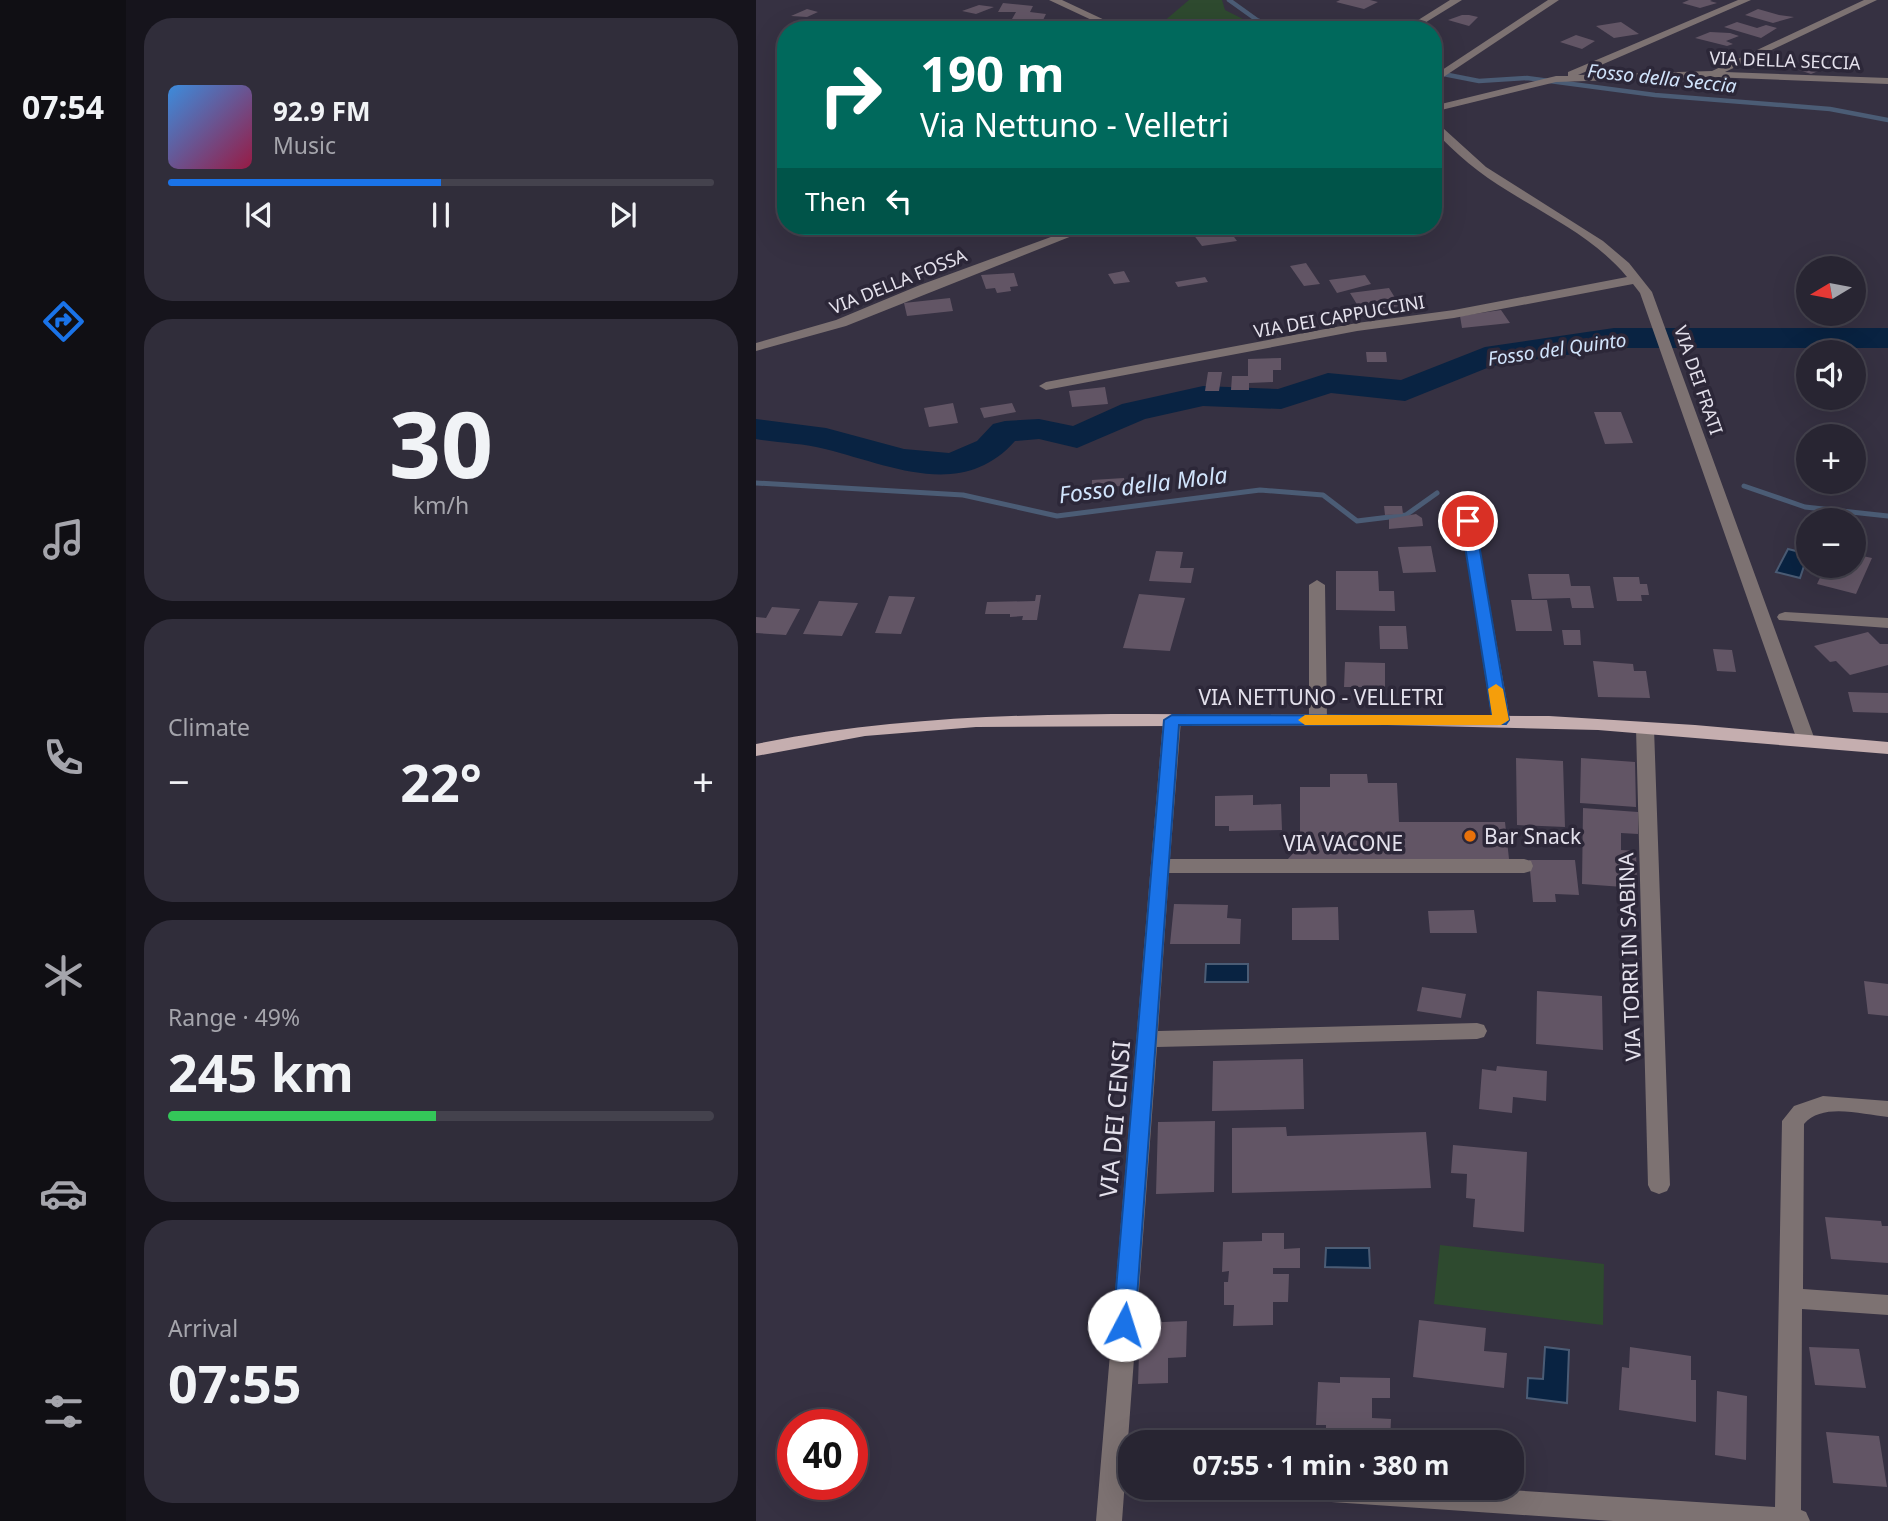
<!DOCTYPE html>
<html lang="en">
<head>
<meta charset="utf-8">
<style>
  :root { --surface:#282532; --page:#302d3a; --text:#f1f3f6; --muted:#a5a5ac; --line:#44424d; --accent:#1a73e8 }
  body { margin:0; font-family:"Noto Sans",sans-serif; background:var(--page); color:var(--text); height:100vh; display:flex; flex-direction:column; font-size:26px; white-space:nowrap }
  * { box-sizing:border-box; margin:0 }
  p { font-size:23px; color:var(--muted) }
  .icon { flex:none; width:38px; height:38px; fill:none; stroke:currentColor; stroke-width:2; stroke-linecap:round; stroke-linejoin:round }
  .map { position:relative; flex:1; overflow:hidden }
  .side { display:flex; flex-direction:column; gap:18px; padding:18px; background:#16141c; width:630px }
  .side>* { flex:none }
  .banner { position:absolute; left:21px; top:21px; width:665px; height:214px; border-radius:28px; box-shadow:0 7px 28px #0002,0 0 0 2px var(--line); background:#00695c; color:#fff; overflow:hidden }
  .needle { width:46px; rotate:260deg }
  .fabs { position:absolute; left:1040px; top:256px; display:grid; gap:14px }
  .fabs a { display:grid; place-items:center; width:70px; height:70px; border-radius:50%; background:var(--surface); box-shadow:0 7px 28px #0002,0 0 0 2px var(--line); font-size:35px }
  .speed { position:absolute; left:21px; top:1409px; display:flex; gap:14px; font-size:35px; font-weight:700; text-align:center }
  .speed>* { display:grid; place-content:center; width:91px; height:91px; border-radius:50%; background:var(--surface); box-shadow:0 7px 28px #0002,0 0 0 2px var(--line); line-height:1 }
  .speed .limit { border:10px solid #d22; background:#fff; color:#111 }
  .pin { position:absolute; display:grid; place-items:center; width:60px; height:60px; color:#fff; margin:-30px; border:4px solid #fff; border-radius:50%; box-shadow:0 2px 7px #0007 }
  .me { position:absolute; width:77px; margin:-38px; rotate:5deg; stroke-linejoin:round; filter:drop-shadow(0 0 5px #0008) }
  .turn { display:flex; align-items:center; gap:24px; height:147px; padding:0 28px; font-size:32px }
  .turn .icon { width:91px; height:91px; stroke-width:2.5 }
  .turn b { display:block; font-size:49px; line-height:60px }
  .then { display:flex; align-items:center; height:66px; padding:0 28px; background:#0003; gap:14px; font-size:26px }
  .big { font-size:52px; font-weight:700; line-height:1.1 }
  .side .widget { flex:1; display:flex; flex-direction:column; justify-content:center; gap:10px; min-width:0; padding:0 24px; border-radius:28px; background:var(--page) }
  .side .dial { align-items:center; gap:0 }
  .dial b { font-size:91px; line-height:1 }
  .song { display:flex; align-items:center; gap:21px }
  .cover { width:84px; height:84px; border-radius:10px; background:linear-gradient(135deg,hsl(210 70% 55%),hsl(340 70% 35%)) }
  .played { height:7px; border-radius:4px; background:linear-gradient(90deg,var(--accent) 50%,var(--line) 50%) }
  .keys { display:flex; justify-content:space-around; direction:ltr }
  .heat { display:flex; justify-content:space-between; align-items:center; font-size:38px; direction:ltr }
  .charge { height:10px; border-radius:5px; background:linear-gradient(90deg,#34c759 49%,var(--line) 0) }
  .trip { position:absolute; left:362px; top:1430px; width:406px; height:70px; border-radius:28px; background:var(--surface); box-shadow:0 7px 28px #0002,0 0 0 2px var(--line); font-weight:700; line-height:70px; text-align:center }
  main { display:flex; flex:1; min-height:0 }
  .menu { display:flex; flex-direction:column; width:126px; justify-content:space-around; align-items:center; background:#100f14; color:var(--muted) }
  .menu .icon { width:49px; height:49px }
  .menu .current { color:var(--accent) }
  .menu b { font-size:32px; color:var(--text) }
  .map>svg:first-child { display:block }
  .green { fill:#2e4a2f }
  .water { fill:#092342; stroke:#4b5c75; stroke-width:2 }
  .lines { fill:none; stroke-linecap:round; stroke-linejoin:round }
  .stream-far1 { stroke:#4b5c75; stroke-width:4.5 }
  .stream { stroke:#4b5c75; stroke-width:5 }
  .river { fill:#092342; fill-rule:evenodd }
  .building { fill:#625565 }
  .minor { fill:#7d7272; fill-rule:evenodd }
  .major { fill:#c5aeaf; fill-rule:evenodd }
  .route { fill:#1a73e8; stroke:#114b97; stroke-width:2 }
  .slow { fill:#f59e0b }
  .food-dot { fill:#e8710a; stroke:#2c2738; stroke-width:2.5 }
  .labels { text-anchor:middle; dominant-baseline:central; stroke-width:7; stroke-linejoin:round; paint-order:stroke }
  .far-street-label { font-size:18px; fill:#e4e1ec; stroke:#2c2738 }
  .far-water-label { font-size:19px; font-style:italic; fill:#d1e4fc; stroke:#2c2738 }
  .street-label { font-size:21px; fill:#e4e1ec; stroke:#2c2738 }
  .poi-label { font-size:21px; fill:#e4e1ec; stroke:#2c2738; text-anchor:start }
  .water-label { font-size:23px; font-style:italic; fill:#d1e4fc; stroke:#2c2738 }
  .near-street-label { font-size:24px; fill:#e4e1ec; stroke:#2c2738 }
</style>
</head>
<body>
<main>
<nav class="menu">
<b>07:54</b>
<svg class="icon current" aria-label="directions" viewBox="0 0 24 24"><path d="M12 3l9 9-9 9-9-9zM9 14v-3h6M13 9l2 2-2 2"/></svg>
<svg class="icon" aria-label="music" viewBox="0 0 24 24"><path d="M9 18V5l10-2v13"/><circle cx="6" cy="18" r="3"/><circle cx="16" cy="16" r="3"/></svg>
<svg class="icon" aria-label="phone" viewBox="0 0 24 24"><path d="M5 4h4l2 5-3 2q2 4 5 5l2-3 5 2v4C11 20 4 13 5 4z"/></svg>
<svg class="icon" aria-label="climate" viewBox="0 0 24 24"><path d="M12 3v18M4 7l16 10M4 17L20 7"/></svg>
<svg class="icon" aria-label="car" viewBox="0 0 24 24"><path d="M5 17H2v-5l4-1 3-4h7l3 4 3 1v5h-3M9 17h6M6 11h13"/><circle cx="7" cy="17" r="2"/><circle cx="17" cy="17" r="2"/></svg>
<svg class="icon" aria-label="filters" viewBox="0 0 24 24"><path d="M4 7h16M4 17h16"/><circle cx="9" cy="7" r="2"/><circle cx="15" cy="17" r="2"/></svg>
</nav>
<section class="side">
<div class="widget">
<div class="song"><i class="cover"></i><div><b>92.9 FM</b><p>Music</p></div></div>
<div class="played"></div>
<div class="keys"><svg class="icon" aria-label="previous" viewBox="0 0 24 24"><path d="M18 5L8 12l10 7zM5 5v14"/></svg><svg class="icon" aria-label="pause" viewBox="0 0 24 24"><path d="M8 5v14M16 5v14"/></svg><svg class="icon" aria-label="next" viewBox="0 0 24 24"><path d="M6 5l10 7-10 7zM19 5v14"/></svg></div>
</div>
<div class="widget dial"><b>30</b><p>km/h</p></div>
<div class="widget"><p>Climate</p>
<div class="heat"><a>−</a><b class="big">22°</b><a>+</a></div>
</div>
<div class="widget"><p>Range · 49%</p><b class="big">245 km</b><div class="charge"></div></div>
<div class="widget"><p>Arrival</p><b class="big">07:55</b></div>
</section>
<div class="map">
<svg width="1132" height="1521" viewBox="0 0 1132 1521">
  <rect width="100%" height="100%" fill="#363142"/>
  <path class="green" d="M 433,0 L 466,0 L 469,10 L 509,30 L 400,28 Z
    M 684,1245 L 848,1264 L 847,1325 L 678,1304 Z"/>
  <path class="water" d="M 1032,549 L 1052,554 L 1044,578 L 1020,572 Z
    M 450,964 L 492,964 L 492,982 L 449,982 Z
    M 570,1248 L 613,1248 L 614,1268 L 569,1267 Z
    M 789,1347 L 813,1350 L 811,1403 L 771,1398 L 772,1378 L 787,1379 Z"/>
  <g class="lines">
    <path class="stream-far1" d="M 473,0 L 501,20 L 524,30
      M 677,72 L 723,81 L 771,78 L 899,95 L 1074,109 L 1132,120"/>
    <path class="stream" d="M 0,483 L 207,495 L 301,516 L 504,490 L 567,495 L 601,521 L 650,515 L 681,493
      M 988,486 L 1049,507 L 1132,516"/>
    <path class="river" d="M 858,328 L 1132,328 L 1132,348 L 858,348 L 736,366 L 649,401 L 575,393 L 525,409 L 447,406 L 389,419 L 321,448 L 283,439 L 259,441 C 206,501 134,465 69,449 C 47,443 23,443 0,439 L 0,419 L 70,428 L 148,449 L 193,453 L 221,441 L 237,424 L 249,421 L 283,419 L 317,426 L 366,404 L 447,386 L 522,389 L 572,373 L 645,380 L 729,347 Z"/>
  </g>
  <path class="building" d="M 584,0 L 614,0 L 622,2 L 608,9 L 580,2 Z
    M 933,0 L 956,0 L 954,1 L 961,3 L 944,8 L 926,3 Z
    M 247,3 L 277,6 L 274,12 L 290,14 L 287,20 L 256,19 L 260,12 L 242,12 Z
    M 223,5 L 238,7 L 220,14 L 206,11 Z
    M 51,9 L 62,12 L 51,17 L 35,16 Z
    M 1002,9 L 1023,15 L 1038,17 L 1017,23 L 989,15 Z
    M 706,15 L 713,15 L 722,17 L 713,26 L 692,20 Z
    M 616,21 L 637,24 L 626,30 L 596,27 Z
    M 865,22 L 883,34 L 858,38 L 840,26 Z
    M 981,22 L 1001,28 L 1010,25 L 1021,28 L 1005,38 L 968,27 Z
    M 954,32 L 974,33 L 983,36 L 970,41 L 977,44 L 971,46 L 939,38 Z
    M 820,35 L 839,41 L 826,49 L 804,42 Z
    M 1050,65 L 1065,70 L 1055,74 L 1040,69 Z
    M 379,226 L 384,231 L 365,235 L 359,230 Z
    M 460,226 L 470,226 L 481,241 L 446,246 L 434,230 Z
    M 550,263 L 564,284 L 548,286 L 534,266 Z
    M 368,271 L 374,282 L 358,284 L 352,274 Z
    M 258,273 L 262,286 L 254,287 L 255,291 L 241,293 L 239,288 L 230,289 L 225,275 Z
    M 609,275 L 615,284 L 581,293 L 573,280 Z
    M 449,277 L 452,282 L 422,287 L 419,282 Z
    M 633,288 L 644,306 L 605,311 L 594,293 Z
    M 194,298 L 197,311 L 151,316 L 148,303 Z
    M 745,310 L 754,323 L 706,328 L 704,316 Z
    M 610,352 L 630,352 L 631,362 L 611,362 Z
    M 525,358 L 525,370 L 517,370 L 517,382 L 493,383 L 493,390 L 475,390 L 476,376 L 492,376 L 492,359 Z
    M 452,372 L 466,372 L 463,391 L 449,391 Z
    M 349,387 L 352,404 L 316,407 L 313,391 Z
    M 197,403 L 202,423 L 173,427 L 168,408 Z
    M 256,403 L 260,412 L 228,418 L 224,408 Z
    M 838,412 L 865,412 L 877,443 L 849,444 Z
    M 368,478 L 369,486 L 336,487 L 336,480 Z
    M 628,506 L 646,506 L 647,514 L 629,515 Z
    M 660,514 L 666,518 L 667,526 L 633,529 L 633,519 Z
    M 675,546 L 680,572 L 647,573 L 642,547 Z
    M 400,551 L 427,552 L 424,568 L 438,568 L 435,583 L 393,581 Z
    M 1097,554 L 1116,558 L 1100,594 L 1061,584 L 1070,565 L 1097,565 Z
    M 580,571 L 622,571 L 623,591 L 638,591 L 639,611 L 580,610 Z
    M 772,574 L 813,574 L 815,586 L 834,586 L 838,608 L 816,608 L 814,598 L 776,599 Z
    M 857,577 L 883,577 L 884,584 L 891,584 L 893,595 L 885,595 L 886,601 L 861,601 Z
    M 383,594 L 429,598 L 414,651 L 367,648 Z
    M 280,595 L 285,595 L 281,620 L 266,620 L 267,616 L 254,617 L 254,614 L 229,614 L 231,602 L 279,601 Z
    M 133,596 L 159,597 L 145,634 L 119,633 Z
    M 755,600 L 791,600 L 796,631 L 760,631 Z
    M 63,601 L 102,603 L 86,636 L 47,634 Z
    M 16,607 L 44,609 L 30,635 L 0,633 L 0,617 L 10,618 Z
    M 623,626 L 650,626 L 652,649 L 624,649 Z
    M 806,630 L 824,630 L 825,645 L 808,645 Z
    M 1112,632 L 1124,644 L 1132,644 L 1132,665 L 1094,675 L 1080,661 L 1074,662 L 1058,646 Z
    M 957,649 L 976,650 L 980,672 L 961,671 Z
    M 837,661 L 877,664 L 878,671 L 890,671 L 894,698 L 842,697 Z
    M 589,662 L 629,663 L 629,687 L 588,687 Z
    M 1092,692 L 1132,693 L 1132,713 L 1097,712 Z
    M 760,758 L 807,761 L 809,827 L 761,825 Z
    M 825,758 L 879,762 L 880,807 L 824,803 Z
    M 574,774 L 611,774 L 612,783 L 641,783 L 643,822 L 749,822 L 753,859 L 531,860 L 542,848 L 544,841 L 544,787 L 574,787 Z
    M 497,795 L 497,805 L 525,804 L 526,830 L 473,831 L 473,826 L 459,826 L 459,796 Z
    M 827,808 L 882,812 L 882,834 L 865,833 L 865,850 L 880,851 L 881,888 L 826,884 Z
    M 773,860 L 819,860 L 823,895 L 799,894 L 800,902 L 777,902 Z
    M 418,904 L 472,905 L 471,918 L 485,919 L 484,944 L 414,944 Z
    M 582,907 L 583,940 L 536,940 L 536,908 Z
    M 718,910 L 721,933 L 674,933 L 672,911 Z
    M 1108,981 L 1132,984 L 1132,1016 L 1112,1014 Z
    M 666,987 L 710,994 L 705,1018 L 661,1011 Z
    M 781,991 L 846,996 L 847,1050 L 780,1044 Z
    M 547,1059 L 548,1109 L 456,1111 L 457,1061 Z
    M 741,1066 L 791,1071 L 790,1101 L 757,1097 L 756,1113 L 723,1109 L 726,1069 L 740,1071 Z
    M 459,1121 L 458,1192 L 400,1194 L 402,1122 Z
    M 530,1127 L 531,1136 L 670,1132 L 675,1188 L 476,1193 L 476,1128 Z
    M 697,1145 L 771,1152 L 768,1232 L 717,1227 L 719,1199 L 710,1198 L 711,1174 L 695,1173 Z
    M 1069,1217 L 1125,1221 L 1126,1226 L 1132,1226 L 1132,1263 L 1075,1259 Z
    M 506,1233 L 528,1233 L 528,1249 L 544,1248 L 544,1268 L 517,1268 L 517,1274 L 533,1274 L 532,1302 L 517,1302 L 517,1325 L 477,1326 L 478,1305 L 468,1305 L 468,1282 L 472,1282 L 473,1271 L 466,1272 L 467,1242 L 506,1241 Z
    M 663,1320 L 730,1328 L 728,1351 L 751,1353 L 748,1388 L 657,1377 Z
    M 431,1321 L 430,1357 L 412,1358 L 412,1383 L 382,1384 L 384,1323 Z
    M 874,1347 L 935,1356 L 935,1380 L 940,1380 L 940,1422 L 863,1410 L 866,1367 L 873,1368 Z
    M 1053,1347 L 1103,1349 L 1110,1388 L 1059,1385 Z
    M 584,1377 L 634,1378 L 634,1398 L 616,1398 L 616,1418 L 635,1419 L 634,1442 L 570,1440 L 570,1425 L 560,1425 L 562,1382 L 584,1383 Z
    M 961,1391 L 991,1396 L 990,1460 L 959,1455 Z
    M 1070,1432 L 1123,1436 L 1131,1487 L 1077,1483 Z"/>
  <g class="lines">
    <path class="minor" d="M 293,0 L 306,0 L 370,30 L 357,30 Z
      M 694,0 L 706,0 L 667,24 L 659,22 Z
      M 792,0 L 803,0 L 677,84 L 677,76 Z
      M 982,0 L 995,0 L 822,75 L 956,71 L 1108,0 L 1121,0 L 969,72 L 1132,78 L 1132,84 L 954,77 L 800,82 L 677,112 L 677,106 L 800,76 L 812,76 L 812,72 Z
      M 677,119 L 730,167 L 847,241 L 873,263 L 896,292 L 1059,740 L 1056,744 L 1050,746 L 1041,740 L 884,293 L 877,284 L 698,318 L 601,331 L 290,390 L 283,386 L 290,382 L 601,323 L 698,310 L 871,277 C 840,239 793,217 752,191 C 724,174 699,154 677,129 Z
      M 325,226 L 341,226 L 90,326 L 0,351 L 0,343 L 80,320 L 164,285 Z
      M 712,517 L 719,521 L 754,720 L 745,725 L 736,720 L 705,521 Z
      M 561,580 L 569,585 L 571,720 L 562,725 L 553,720 L 553,585 Z
      M 1029,612 L 1132,618 L 1132,628 L 1023,620 L 1021,617 L 1023,614 Z
      M 416,715 L 425,720 L 414,859 L 768,859 L 775,861 L 777,866 L 775,871 L 768,873 L 413,873 L 402,1031 L 721,1023 L 728,1025 L 731,1031 L 728,1037 L 721,1039 L 401,1047 L 366,1521 L 340,1521 L 407,720 Z
      M 889,722 L 898,728 L 914,1185 L 911,1191 L 903,1194 L 895,1191 L 892,1185 L 880,728 Z
      M 1067,1096 L 1132,1101 L 1132,1117 C 1107,1115 1067,1102 1048,1124 L 1047,1289 L 1132,1295 L 1132,1315 L 1046,1309 L 1045,1510 L 1050,1512 L 1054,1521 L 857,1521 L 546,1500 L 537,1497 L 534,1488 L 721,1488 L 1019,1507 L 1026,1121 L 1038,1106 Z"/>
    <path class="major" d="M 388,714 L 793,716 L 939,725 L 1132,742 L 1132,754 L 842,730 L 631,725 L 220,727 L 109,736 L 0,756 L 0,744 C 129,718 257,714 388,714 Z"/>
  </g>
  <path class="route" d="M 712,517 L 719,521 L 753,720 L 750,724 L 423,725 L 379,1325 L 376,1331 L 368,1334 L 360,1331 L 357,1325 L 408,720 L 416,715 L 736,716 L 705,521 Z"/>
  <path class="slow" d="M 740,684 L 747,689 L 753,720 L 745,725 L 549,725 L 542,720 L 549,715 L 736,715 L 732,689 Z"/>
  <circle class="food-dot" cx="714" cy="836" r="7"/>
  <g class="labels">
    <g class="far-street-label">
      <text transform="translate(1029 60) rotate(2)">VIA DELLA SECCIA</text>
      <text transform="translate(142 281) rotate(-22)">VIA DELLA FOSSA</text>
      <text transform="translate(583 316) rotate(-10)">VIA DEI CAPPUCCINI</text>
      <text transform="translate(943 380) rotate(71)">VIA DEI FRATI</text>
    </g>
    <g class="far-water-label">
      <text transform="translate(906 78) rotate(6)">Fosso della Seccia</text>
      <text transform="translate(801 349) rotate(-8)">Fosso del Quinto</text>
    </g>
    <g class="street-label">
      <text x="565" y="697">VIA NETTUNO - VELLETRI</text>
      <text x="587" y="843">VIA VACONE</text>
      <text transform="translate(873 957) rotate(-92)">VIA TORRI IN SABINA</text>
    </g>
    <g class="poi-label">
      <text x="728" y="836">Bar Snack</text>
    </g>
    <g class="water-label">
      <text transform="translate(387 484) rotate(-7)">Fosso della Mola</text>
    </g>
    <g class="near-street-label">
      <text transform="translate(358 1119) rotate(-85)">VIA DEI CENSI</text>
    </g>
  </g>
</svg>
<div class="fabs">
<a><svg class="needle" viewBox="-14 -14 28 28"><path d="M0-13l5 13h-10z" fill="#e53935"/><path d="M0 13l5-13h-10z" fill="#a5a5ac"/></svg></a>
<a><svg class="icon" aria-label="sound" viewBox="0 0 24 24"><path d="M4 9h4l5-4v14l-5-4H4zM17 9q2 3 0 6"/></svg></a>
<a>+</a>
<a>−</a>
</div>
<div class="speed"><div class="limit">40</div></div>
<div class="pin" style="left:712px;top:521px;background:#d93025"><svg class="icon" aria-label="arrive" viewBox="0 0 24 24"><path d="M6 21V4h12l-3 4 3 4H6"/></svg></div>
<svg class="me" style="left:368px;top:1325px" viewBox="-20 -20 40 40"><circle r="19" fill="#fff"/><path d="M0-13L10 11 0 6-10 11z" fill="#1a73e8"/></svg>
<div class="trip">07:55 · 1 min · 380 m</div>
<div class="banner">
<div class="turn"><svg class="icon" aria-label="right" viewBox="0 0 24 24"><path d="M7 20v-9h11M14 6l5 5-5 5"/></svg><div><b>190 m</b>Via Nettuno - Velletri</div></div>
<div class="then">Then<svg class="icon" aria-label="left" viewBox="0 0 24 24"><path d="M17 20v-9H6M10 6l-5 5 5 5"/></svg></div>
</div>
</div>
</main>
</body>
</html>
